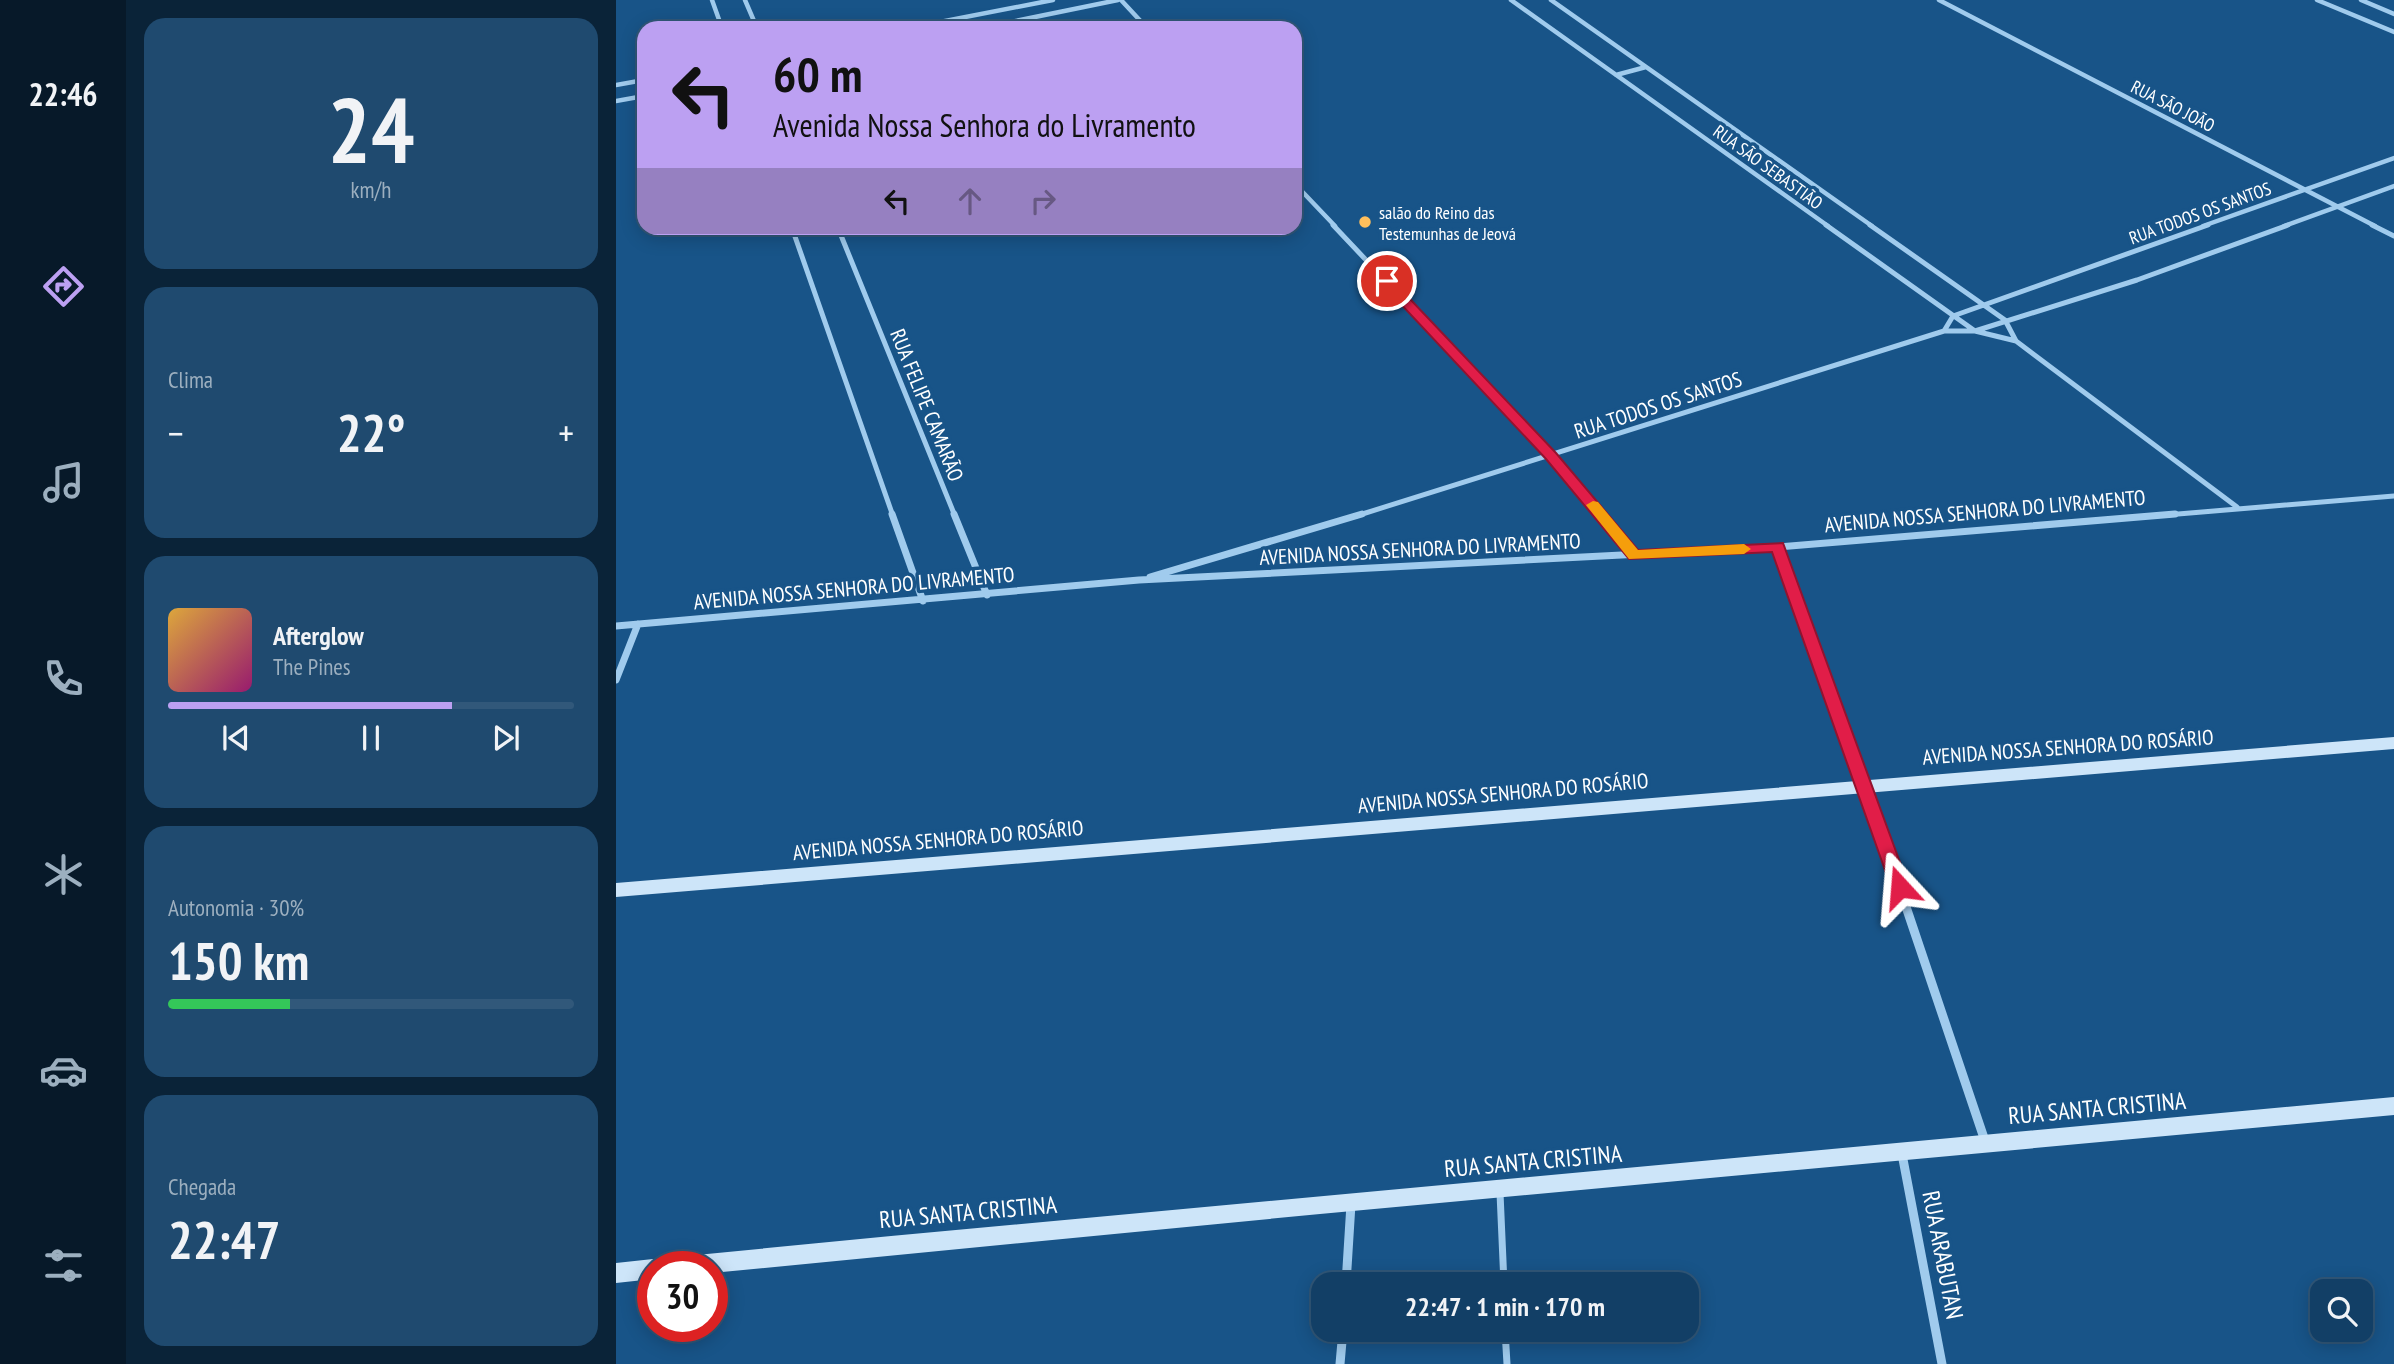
<!DOCTYPE html>
<html lang="pt">
<head>
<meta charset="utf-8">
<style>
  :root { --surface:#123f66; --page:#1f4a6f; --text:#f1f3f6; --muted:#9cafbf; --line:#31587a; --accent:#bca0f2 }
  body { margin:0; font-family:"PT Sans Narrow",sans-serif; background:var(--page); color:var(--text); height:100vh; display:flex; flex-direction:column; font-size:26px; white-space:nowrap }
  * { box-sizing:border-box; margin:0 }
  p { font-size:23px; color:var(--muted) }
  .icon { flex:none; width:38px; height:38px; fill:none; stroke:currentColor; stroke-width:2; stroke-linecap:round; stroke-linejoin:round }
  .map { position:relative; flex:1; overflow:hidden }
  .drawer { display:flex; flex-direction:column; gap:18px; padding:18px; background:#0a2338; width:490px }
  .drawer>* { flex:none }
  .top-card { position:absolute; left:21px; top:21px; width:665px; height:214px; border-radius:21px; box-shadow:0 4px 18px #0003,0 0 0 2px var(--line); background:#bca0f2; color:#111; overflow:hidden }
  .buttons { position:absolute; left:1694px; top:1279px; display:grid; gap:14px }
  .buttons a { display:grid; place-items:center; width:63px; height:63px; border-radius:14px; background:var(--surface); box-shadow:0 4px 18px #0003,0 0 0 2px var(--line); font-size:35px }
  .speed { position:absolute; left:21px; top:1251px; display:flex; gap:14px; font-size:35px; font-weight:700; text-align:center }
  .speed>* { display:grid; place-content:center; width:91px; height:91px; border-radius:50%; background:var(--surface); box-shadow:0 4px 18px #0003,0 0 0 2px var(--line); line-height:1 }
  .speed .limit { border:10px solid #d22; background:#fff; color:#111 }
  .pin { position:absolute; display:grid; place-items:center; width:60px; height:60px; color:#fff; margin:-30px; border:4px solid #fff; border-radius:50%; box-shadow:0 2px 7px #0007 }
  .me { position:absolute; width:77px; margin:-38px; rotate:341deg; stroke-linejoin:round; filter:drop-shadow(0 0 5px #0008) }
  .turn { display:flex; align-items:center; gap:24px; height:147px; padding:0 21px; font-size:32px }
  .turn .icon { width:91px; height:91px; stroke-width:2.5 }
  .turn b { display:block; font-size:49px; line-height:60px }
  .lanes { display:flex; align-items:center; height:66px; padding:0 21px; background:#0003; justify-content:center; gap:35px; direction:ltr }
  .lanes .off { opacity:.35 }
  .big { font-size:52px; font-weight:700; line-height:1.1 }
  .drawer .widget { flex:1; display:flex; flex-direction:column; justify-content:center; gap:10px; min-width:0; padding:0 24px; border-radius:21px; background:var(--page) }
  .drawer .dial { align-items:center; gap:0 }
  .dial b { font-size:91px; line-height:1 }
  .song { display:flex; align-items:center; gap:21px }
  .cover { width:84px; height:84px; border-radius:10px; background:linear-gradient(135deg,hsl(40 70% 55%),hsl(320 70% 35%)) }
  .played { height:7px; border-radius:4px; background:linear-gradient(90deg,var(--accent) 70%,var(--line) 70%) }
  .keys { display:flex; justify-content:space-around; direction:ltr }
  .heat { display:flex; justify-content:space-between; align-items:center; font-size:38px; direction:ltr }
  .charge { height:10px; border-radius:5px; background:linear-gradient(90deg,#34c759 30%,var(--line) 0) }
  .trip { position:absolute; left:695px; top:1272px; width:388px; height:70px; border-radius:21px; background:var(--surface); box-shadow:0 4px 18px #0003,0 0 0 2px var(--line); font-weight:700; line-height:70px; text-align:center }
  main { display:flex; flex:1; min-height:0 }
  .tabs { display:flex; flex-direction:column; width:126px; justify-content:space-around; align-items:center; background:#071929; color:var(--muted) }
  .tabs .icon { width:49px; height:49px }
  .tabs .current { color:var(--accent) }
  .tabs b { font-size:32px; color:var(--text) }
  .map>svg:first-child { display:block }
  .lines { fill:none; stroke-linecap:round; stroke-linejoin:round }
  .lane { stroke:#a0cbed; stroke-width:7 }
  .street-far3 { stroke:#a0cbed; stroke-width:4.5 }
  .street-far2 { stroke:#a0cbed; stroke-width:5 }
  .street-far1 { stroke:#a0cbed; stroke-width:7 }
  .street { stroke:#a0cbed; stroke-width:9 }
  .secondary { fill:#cde5f9; fill-rule:evenodd }
  .route { fill:#e11d48; stroke:#92132f; stroke-width:2 }
  .slow { fill:#f59e0b }
  .poi-dot { fill:#ffbf5c; stroke:#185488; stroke-width:2.5 }
  .labels { text-anchor:middle; dominant-baseline:central; stroke-width:7; stroke-linejoin:round; paint-order:stroke }
  .far-street-label { font-size:18px; fill:#fff; stroke:#185488 }
  .far-poi-label { font-size:18px; fill:#fff; stroke:#185488; text-anchor:start }
  .street-label { font-size:21px; fill:#fff; stroke:#185488 }
  .near-street-label { font-size:24px; fill:#fff; stroke:#185488 }
</style>
</head>
<body>
<main>
<nav class="tabs">
<b>22:46</b>
<svg class="icon current" aria-label="directions" viewBox="0 0 24 24"><path d="M12 3l9 9-9 9-9-9zM9 14v-3h6M13 9l2 2-2 2"/></svg>
<svg class="icon" aria-label="music" viewBox="0 0 24 24"><path d="M9 18V5l10-2v13"/><circle cx="6" cy="18" r="3"/><circle cx="16" cy="16" r="3"/></svg>
<svg class="icon" aria-label="phone" viewBox="0 0 24 24"><path d="M5 4h4l2 5-3 2q2 4 5 5l2-3 5 2v4C11 20 4 13 5 4z"/></svg>
<svg class="icon" aria-label="climate" viewBox="0 0 24 24"><path d="M12 3v18M4 7l16 10M4 17L20 7"/></svg>
<svg class="icon" aria-label="car" viewBox="0 0 24 24"><path d="M5 17H2v-5l4-1 3-4h7l3 4 3 1v5h-3M9 17h6M6 11h13"/><circle cx="7" cy="17" r="2"/><circle cx="17" cy="17" r="2"/></svg>
<svg class="icon" aria-label="filters" viewBox="0 0 24 24"><path d="M4 7h16M4 17h16"/><circle cx="9" cy="7" r="2"/><circle cx="15" cy="17" r="2"/></svg>
</nav>
<section class="drawer">
<div class="widget dial"><b>24</b><p>km/h</p></div>
<div class="widget"><p>Clima</p>
<div class="heat"><a>−</a><b class="big">22°</b><a>+</a></div>
</div>
<div class="widget">
<div class="song"><i class="cover"></i><div><b>Afterglow</b><p>The Pines</p></div></div>
<div class="played"></div>
<div class="keys"><svg class="icon" aria-label="previous" viewBox="0 0 24 24"><path d="M18 5L8 12l10 7zM5 5v14"/></svg><svg class="icon" aria-label="pause" viewBox="0 0 24 24"><path d="M8 5v14M16 5v14"/></svg><svg class="icon" aria-label="next" viewBox="0 0 24 24"><path d="M6 5l10 7-10 7zM19 5v14"/></svg></div>
</div>
<div class="widget"><p>Autonomia · 30%</p><b class="big">150 km</b><div class="charge"></div></div>
<div class="widget"><p>Chegada</p><b class="big">22:47</b></div>
</section>
<div class="map">
<svg width="1778" height="1364" viewBox="0 0 1778 1364">
  <rect width="100%" height="100%" fill="#185488"/>
  <g class="lines">
    <path class="lane" d="M 884,1193 L 888,1284
      M 889,1330 L 891,1364"/>
    <path class="street-far3" d="M 96,0 L 106,28
      M 129,0 L 141,28
      M 505,0 L 531,28
      M 895,0 L 1212,226
      M 935,0 L 1256,226
      M 1323,0 L 1759,226
      M 1701,0 L 1778,32
      M 1745,0 L 1778,14
      M 293,28 L 437,0
      M 365,28 L 502,0
      M 1000,75 L 1030,67
      M 0,85 L 28,80
      M 0,101 L 28,96
      M 679,184 L 719,226
      M 1587,226 L 1778,158
      M 1668,226 L 1778,186"/>
    <path class="street-far2" d="M 717,225 L 935,456 L 985,516
      M 1210,225 L 1359,331 L 1400,341 L 1621,507
      M 1254,225 L 1389,320 L 1400,341
      M 1756,225 L 1778,236
      M 176,228 L 277,516
      M 222,228 L 339,516
      M 1328,331 L 1337,316 L 1592,225
      M 740,516 L 1328,331 L 1359,331 L 1521,280 L 1672,225
      M 1538,516 L 1778,496"/>
    <path class="street-far1" d="M 276,514 L 307,601
      M 338,514 L 371,595
      M 984,514 L 1018,555
      M 1162,547 L 1249,784 L 1284,888
      M 534,577 L 746,514
      M 0,626 L 523,580 L 1162,547 L 1559,514
      M 0,680 L 22,624"/>
    <path class="street" d="M 1283,886 L 1370,1144
      M 1286,1154 L 1326,1364
      M 730,1284 L 735,1204
      M 724,1364 L 727,1330"/>
    <path class="secondary" d="M 1778,737 L 1778,749 L 0,897 L 0,883 Z
      M 1778,1097 L 1778,1115 L 704,1214 L 96,1273 L 96,1267 L 50,1267 L 53,1260 L 60,1257 L 275,1236 Z
      M 37,1259 L 44,1262 L 46,1267 L 37,1267 L 37,1279 L 0,1283 L 0,1263 Z"/>
  </g>
  <path class="route" d="M 771,278 L 775,279 L 940,453 L 1022,550 L 1167,543 L 1293,887 L 1290,893 L 1284,895 L 1277,893 L 1275,887 L 1156,552 L 1013,559 L 930,459 L 766,284 L 765,281 Z"/>
  <path class="slow" d="M 977,501 L 982,502 L 1022,550 L 1128,544 L 1135,549 L 1128,554 L 1013,559 L 970,505 Z"/>
  <circle class="poi-dot" cx="749" cy="222" r="7"/>
  <g class="labels">
    <g class="far-street-label">
      <text transform="translate(1557 106) rotate(27)">RUA SÃO JOÃO</text>
      <text transform="translate(1152 167) rotate(36)">RUA SÃO SEBASTIÃO</text>
      <text transform="translate(1584 213) rotate(-20)">RUA TODOS OS SANTOS</text>
    </g>
    <g class="far-poi-label">
      <text x="763" y="212">salão do Reino das<tspan x="763" dy="21">Testemunhas de Jeová</tspan></text>
    </g>
    <g class="street-label">
      <text transform="translate(311 405) rotate(68)">RUA FELIPE CAMARÃO</text>
      <text transform="translate(1042 405) rotate(-18)">RUA TODOS OS SANTOS</text>
      <text transform="translate(1369 511) rotate(-5)">AVENIDA NOSSA SENHORA DO LIVRAMENTO</text>
      <text transform="translate(804 549) rotate(-3)">AVENIDA NOSSA SENHORA DO LIVRAMENTO</text>
      <text transform="translate(238 588) rotate(-5)">AVENIDA NOSSA SENHORA DO LIVRAMENTO</text>
      <text transform="translate(1452 747) rotate(-4)">AVENIDA NOSSA SENHORA DO ROSÁRIO</text>
      <text transform="translate(887 793) rotate(-5)">AVENIDA NOSSA SENHORA DO ROSÁRIO</text>
      <text transform="translate(322 840) rotate(-5)">AVENIDA NOSSA SENHORA DO ROSÁRIO</text>
    </g>
    <g class="near-street-label">
      <text transform="translate(1481 1108) rotate(-5)">RUA SANTA CRISTINA</text>
      <text transform="translate(917 1161) rotate(-5)">RUA SANTA CRISTINA</text>
      <text transform="translate(352 1212) rotate(-5)">RUA SANTA CRISTINA</text>
      <text transform="translate(1327 1255) rotate(79)">RUA ARABUTAN</text>
    </g>
  </g>
</svg>
<div class="buttons">
<a><svg class="icon" aria-label="search" viewBox="0 0 24 24"><circle cx="10" cy="10" r="6"/><path d="M15 15l6 6"/></svg></a>
</div>
<div class="speed"><div class="limit">30</div></div>
<div class="pin" style="left:771px;top:281px;background:#d93025"><svg class="icon" aria-label="arrive" viewBox="0 0 24 24"><path d="M6 21V4h12l-3 4 3 4H6"/></svg></div>
<svg class="me" style="left:1284px;top:887px" viewBox="-20 -20 40 40"><path d="M0-17L14 15 0 8-14 15z" fill="#e11d48" stroke="#fff" stroke-width="4"/></svg>
<div class="trip">22:47 · 1 min · 170 m</div>
<div class="top-card">
<div class="turn"><svg class="icon" aria-label="left" viewBox="0 0 24 24"><path d="M17 20v-9H6M10 6l-5 5 5 5"/></svg><div><b>60 m</b>Avenida Nossa Senhora do Livramento</div></div>
<div class="lanes"><svg class="icon" aria-label="left" viewBox="0 0 24 24"><path d="M17 20v-9H6M10 6l-5 5 5 5"/></svg><svg class="icon off" aria-label="ahead" viewBox="0 0 24 24"><path d="M12 20V5M6 11l6-6 6 6"/></svg><svg class="icon off" aria-label="right" viewBox="0 0 24 24"><path d="M7 20v-9h11M14 6l5 5-5 5"/></svg></div>
</div>
</div>
</main>
</body>
</html>
